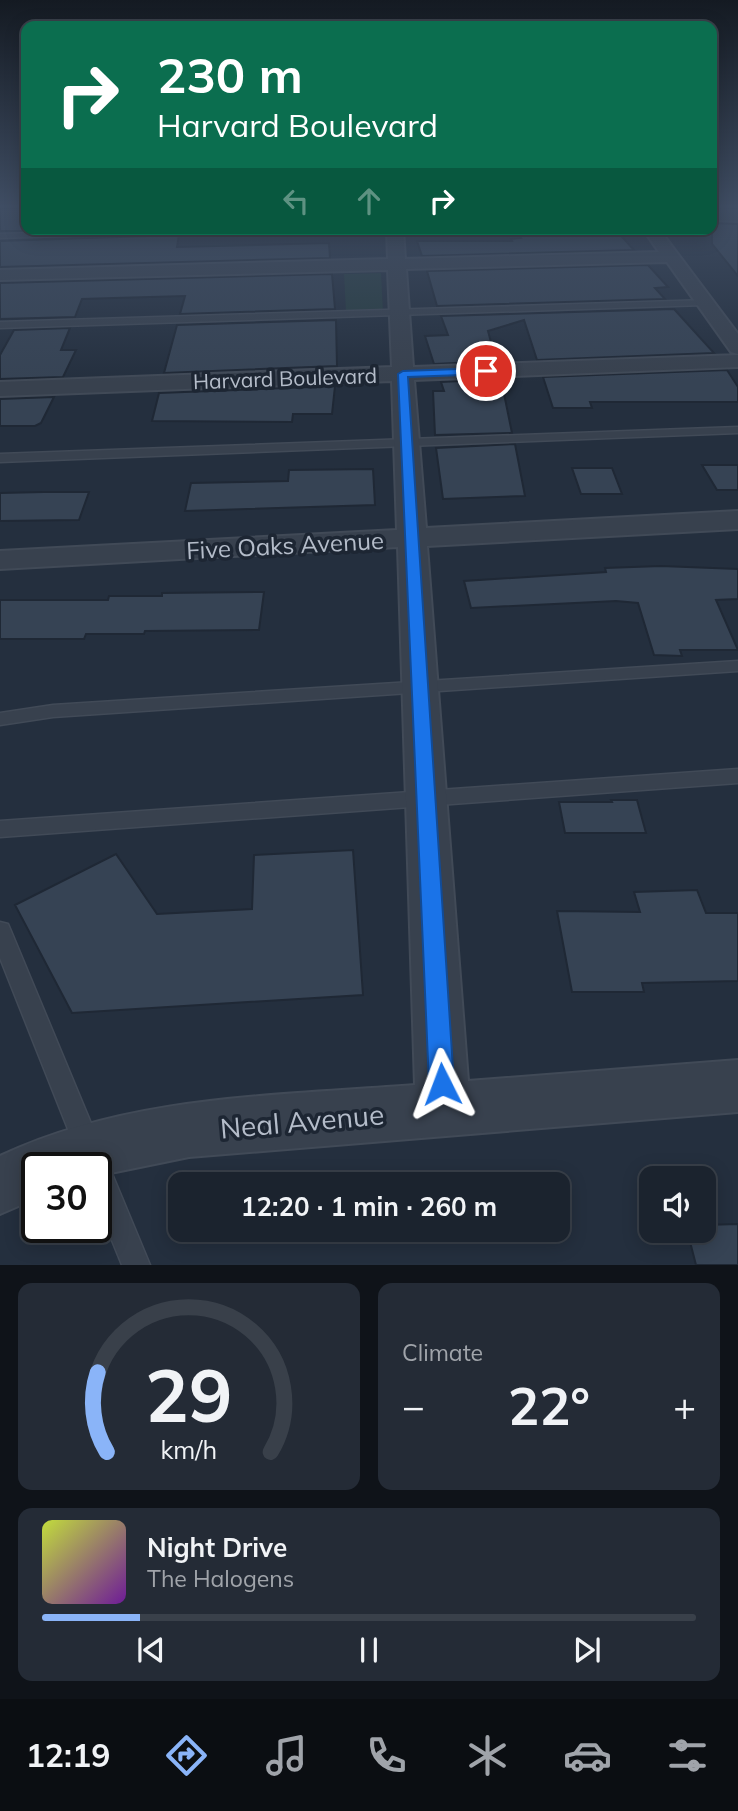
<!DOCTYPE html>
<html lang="en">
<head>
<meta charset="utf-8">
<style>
  :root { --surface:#1b232e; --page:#242b36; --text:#f1f3f6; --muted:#a0a4aa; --line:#39404a; --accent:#8ab4f8 }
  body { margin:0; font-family:Mulish,sans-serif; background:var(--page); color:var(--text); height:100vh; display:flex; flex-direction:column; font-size:26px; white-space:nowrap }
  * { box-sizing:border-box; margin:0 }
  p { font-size:23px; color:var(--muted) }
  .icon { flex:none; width:38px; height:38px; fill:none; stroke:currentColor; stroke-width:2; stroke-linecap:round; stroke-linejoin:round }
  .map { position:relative; height:1265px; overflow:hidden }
  .panel { display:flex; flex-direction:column; gap:18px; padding:18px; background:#0f1319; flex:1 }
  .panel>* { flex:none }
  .hud { position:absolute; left:21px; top:21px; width:696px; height:214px; border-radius:14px; box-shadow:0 4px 18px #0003,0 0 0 2px var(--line); background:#0b6e4f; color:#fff; overflow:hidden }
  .controls { position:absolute; left:639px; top:1166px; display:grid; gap:14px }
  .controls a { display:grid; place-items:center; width:77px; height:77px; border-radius:14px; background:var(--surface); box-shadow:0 4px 18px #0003,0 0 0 2px var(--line); font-size:35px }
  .speed { position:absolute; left:21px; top:1152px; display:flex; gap:14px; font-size:35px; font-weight:700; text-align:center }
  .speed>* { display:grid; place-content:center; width:91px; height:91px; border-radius:50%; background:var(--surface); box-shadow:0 4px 18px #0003,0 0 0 2px var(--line); line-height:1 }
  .speed .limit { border:4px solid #111; border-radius:10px; background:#fff; color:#111 }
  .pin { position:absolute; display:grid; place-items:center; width:60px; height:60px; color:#fff; margin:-30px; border:4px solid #fff; border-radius:50%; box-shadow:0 2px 7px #0007 }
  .me { position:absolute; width:77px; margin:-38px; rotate:357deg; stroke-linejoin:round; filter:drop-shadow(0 0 5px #0008) }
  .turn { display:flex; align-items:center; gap:24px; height:147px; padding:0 21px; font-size:32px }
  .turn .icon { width:91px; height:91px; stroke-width:2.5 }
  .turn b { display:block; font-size:49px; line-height:60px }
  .lanes { display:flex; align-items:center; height:66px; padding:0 21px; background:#0003; justify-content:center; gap:35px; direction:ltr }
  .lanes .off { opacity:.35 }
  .big { font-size:52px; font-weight:700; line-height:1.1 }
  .panel .card { flex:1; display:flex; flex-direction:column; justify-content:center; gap:10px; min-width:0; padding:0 24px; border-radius:14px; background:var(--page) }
  .panel .dial { align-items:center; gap:0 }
  .dial svg { height:182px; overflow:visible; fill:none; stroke:var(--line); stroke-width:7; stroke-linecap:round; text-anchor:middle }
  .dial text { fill:var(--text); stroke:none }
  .song { display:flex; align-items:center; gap:21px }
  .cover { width:84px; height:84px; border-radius:10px; background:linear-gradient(135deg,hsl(70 70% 55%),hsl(280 70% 35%)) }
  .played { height:7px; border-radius:4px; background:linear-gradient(90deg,var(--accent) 15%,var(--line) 15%) }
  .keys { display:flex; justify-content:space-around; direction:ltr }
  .heat { display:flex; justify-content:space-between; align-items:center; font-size:38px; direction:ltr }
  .panel .tiles { flex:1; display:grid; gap:18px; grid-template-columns:1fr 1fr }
  .card:last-child { grid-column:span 2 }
  .trip { position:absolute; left:168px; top:1172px; width:402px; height:70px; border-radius:14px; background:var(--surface); box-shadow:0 4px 18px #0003,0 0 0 2px var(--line); font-weight:700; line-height:70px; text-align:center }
  .menu { display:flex; height:112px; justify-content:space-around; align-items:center; background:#0b0e12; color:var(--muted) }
  .menu .icon { width:49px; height:49px }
  .menu .selected { color:var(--accent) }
  .menu b { font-size:32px; color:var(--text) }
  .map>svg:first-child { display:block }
  .green { fill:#263c3f }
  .building { fill:#364354; stroke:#1f2835; stroke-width:2 }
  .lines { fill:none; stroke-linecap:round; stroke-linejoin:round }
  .service-casing { stroke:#414a57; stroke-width:3 }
  .minor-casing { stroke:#414a57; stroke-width:4 }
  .service { fill:#38414e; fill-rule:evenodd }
  .minor { fill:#38414e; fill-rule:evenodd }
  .route { fill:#1a73e8; stroke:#114b97; stroke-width:2 }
  .labels { text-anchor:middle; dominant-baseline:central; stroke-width:7; stroke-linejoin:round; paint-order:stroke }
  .far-street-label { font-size:21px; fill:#b4bcc9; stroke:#1d2633 }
  .street-label { font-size:24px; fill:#b4bcc9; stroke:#1d2633 }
  .near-street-label { font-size:28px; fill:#b4bcc9; stroke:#1d2633 }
</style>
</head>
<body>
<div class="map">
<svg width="738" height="1265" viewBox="0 0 738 1265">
  <rect width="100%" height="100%" fill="#242f3e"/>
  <path class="green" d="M 381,273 L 383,311 L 346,312 L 344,274 Z"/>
  <path class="building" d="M 0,208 L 26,208 L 26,231 L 0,231 Z
    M 712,223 L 738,224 L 738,276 L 712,244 Z
    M 515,229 L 615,229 L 634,250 L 422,256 L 417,241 L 512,241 L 511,239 L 521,238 Z
    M 179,235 L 177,247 L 329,243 L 330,258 L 0,267 L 0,241 Z
    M 648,265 L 668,287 L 655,288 L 665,299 L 437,306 L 427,271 Z
    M 332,274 L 335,309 L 180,314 L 185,296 L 114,298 L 82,299 L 75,317 L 0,319 L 0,283 Z
    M 674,309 L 714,353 L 537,360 L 524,320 L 488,331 L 496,361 L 434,364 L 425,336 L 448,335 L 441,316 Z
    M 336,320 L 337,366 L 164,373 L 177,325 Z
    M 70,328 L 61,350 L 76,350 L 63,377 L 0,379 L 0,355 L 14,330 Z
    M 727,370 L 738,387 L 738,402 L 590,402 L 592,408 L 553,408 L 543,377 Z
    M 501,379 L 512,433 L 435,435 L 433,391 L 444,391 L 441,382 Z
    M 335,386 L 332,414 L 293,414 L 292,422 L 152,421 L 159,393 Z
    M 54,397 L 41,423 L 35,426 L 0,426 L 0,399 Z
    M 515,444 L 525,496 L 443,499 L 436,448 Z
    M 702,465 L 738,465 L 738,490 L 717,490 Z
    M 572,468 L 612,468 L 622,494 L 581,494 Z
    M 373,469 L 375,505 L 185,511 L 191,483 L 288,481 L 289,470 Z
    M 44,492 L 89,492 L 79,520 L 0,521 L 0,493 Z
    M 661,566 L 738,569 L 738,599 L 716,600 L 738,650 L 680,650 L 682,656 L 654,655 L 638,603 L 616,601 L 471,608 L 464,581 L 606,572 L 605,568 Z
    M 264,592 L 259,630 L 145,631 L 144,634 L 86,634 L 84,639 L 0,639 L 0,600 L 108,600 L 109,596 L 162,596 L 162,593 Z
    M 611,800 L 637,800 L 646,833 L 565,833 L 559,802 L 612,802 Z
    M 353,850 L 363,995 L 72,1013 L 15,905 L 116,854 L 157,914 L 252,909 L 254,855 Z
    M 697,890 L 706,913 L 738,913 L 738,981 L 642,983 L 644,992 L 572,992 L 557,911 L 640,912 L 634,892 Z
    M 738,1224 L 738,1265 L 696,1265 L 687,1230 L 704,1230 L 704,1225 Z"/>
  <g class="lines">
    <g class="service-casing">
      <path id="service" d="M 172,229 L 273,229 L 0,238 L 0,234 Z
        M 708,300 L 708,304 L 705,305 L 0,328 L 0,322 Z
        M 738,427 L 738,433 L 0,462 L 0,454 Z
        M 738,661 L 738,671 L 53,717 L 0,725 L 0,713 L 53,705 Z
        M 738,769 L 738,783 L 0,837 L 0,821 Z
        M 0,922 L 8,924 L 11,931 L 150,1265 L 122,1265 L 96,1201 L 96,1167 L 83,1167 L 0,958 Z"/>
    </g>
    <g class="minor-casing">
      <path id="minor" d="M 712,210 L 738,211 L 738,221 L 712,220 Z
        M 387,229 L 403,229 L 405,259 L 659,252 L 643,229 L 659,229 L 738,334 L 738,354 L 731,352 L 667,262 L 406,269 L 413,367 L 738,355 L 738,367 L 414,380 L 426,528 L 738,511 L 738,529 L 427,546 L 468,1081 L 738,1060 L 738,1112 L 189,1157 L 96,1176 L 96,1167 L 37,1167 L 37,1198 L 0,1214 L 0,1156 C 129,1095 275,1096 415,1085 L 398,547 L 0,569 L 0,551 L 397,530 L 392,381 L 0,396 L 0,382 L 392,367 L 388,270 L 0,280 L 0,270 L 388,259 Z"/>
    </g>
    <use href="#service" class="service"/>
    <use href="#minor" class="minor"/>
  </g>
  <linearGradient id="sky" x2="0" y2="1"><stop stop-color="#141a22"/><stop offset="0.54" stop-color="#3f4d63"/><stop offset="1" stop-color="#3f4d63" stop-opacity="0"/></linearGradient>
  <rect width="738" height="382" fill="url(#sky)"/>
  <path class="route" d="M 486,368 L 492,371 L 490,374 L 408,377 L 454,1084 L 451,1093 L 442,1096 L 433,1093 L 429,1084 L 398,374 L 403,371 Z"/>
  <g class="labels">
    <g class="far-street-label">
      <text transform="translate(285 378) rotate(-2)">Harvard Boulevard</text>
    </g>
    <g class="street-label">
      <text transform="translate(285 545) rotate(-3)">Five Oaks Avenue</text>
    </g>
    <g class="near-street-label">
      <text transform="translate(302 1121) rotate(-5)">Neal Avenue</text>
    </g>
  </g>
</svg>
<div class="controls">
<a><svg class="icon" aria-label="sound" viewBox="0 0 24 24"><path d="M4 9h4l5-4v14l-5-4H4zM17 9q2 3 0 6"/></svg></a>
</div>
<div class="speed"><div class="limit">30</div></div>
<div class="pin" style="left:486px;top:371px;background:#d93025"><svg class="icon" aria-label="arrive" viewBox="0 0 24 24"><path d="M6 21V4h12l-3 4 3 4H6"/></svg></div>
<svg class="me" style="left:442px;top:1084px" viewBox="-20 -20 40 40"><path d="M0-17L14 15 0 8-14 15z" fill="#1a73e8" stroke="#fff" stroke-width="4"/></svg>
<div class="trip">12:20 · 1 min · 260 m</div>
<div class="hud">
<div class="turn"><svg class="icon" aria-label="right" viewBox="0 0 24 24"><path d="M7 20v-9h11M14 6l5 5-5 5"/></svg><div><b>230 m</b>Harvard Boulevard</div></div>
<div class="lanes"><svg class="icon off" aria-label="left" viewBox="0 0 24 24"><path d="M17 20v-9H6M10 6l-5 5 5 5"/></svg><svg class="icon off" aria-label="ahead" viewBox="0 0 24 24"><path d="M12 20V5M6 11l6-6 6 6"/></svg><svg class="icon" aria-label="right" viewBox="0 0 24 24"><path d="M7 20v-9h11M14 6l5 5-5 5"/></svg></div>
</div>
</div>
<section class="panel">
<div class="tiles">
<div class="card dial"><svg viewBox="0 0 100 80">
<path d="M14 69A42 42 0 1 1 86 69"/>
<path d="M14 69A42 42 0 0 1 10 34" stroke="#8ab4f8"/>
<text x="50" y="56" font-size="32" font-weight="700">29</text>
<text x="50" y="72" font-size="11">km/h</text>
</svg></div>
<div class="card"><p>Climate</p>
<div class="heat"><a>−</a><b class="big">22°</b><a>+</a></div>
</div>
<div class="card">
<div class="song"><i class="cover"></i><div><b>Night Drive</b><p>The Halogens</p></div></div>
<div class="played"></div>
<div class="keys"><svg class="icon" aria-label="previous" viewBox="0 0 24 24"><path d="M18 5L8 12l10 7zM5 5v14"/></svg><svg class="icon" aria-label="pause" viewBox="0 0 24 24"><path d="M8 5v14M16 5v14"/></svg><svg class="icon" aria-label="next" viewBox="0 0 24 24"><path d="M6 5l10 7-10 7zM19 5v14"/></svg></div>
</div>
</div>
</section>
<nav class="menu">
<b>12:19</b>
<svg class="icon selected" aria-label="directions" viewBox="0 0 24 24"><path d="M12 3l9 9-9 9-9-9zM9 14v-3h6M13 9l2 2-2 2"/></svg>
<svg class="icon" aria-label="music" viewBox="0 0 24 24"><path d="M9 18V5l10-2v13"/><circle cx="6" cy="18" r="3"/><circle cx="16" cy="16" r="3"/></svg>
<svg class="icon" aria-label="phone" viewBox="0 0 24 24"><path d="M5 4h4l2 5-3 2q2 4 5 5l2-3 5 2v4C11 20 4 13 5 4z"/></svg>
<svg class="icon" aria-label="climate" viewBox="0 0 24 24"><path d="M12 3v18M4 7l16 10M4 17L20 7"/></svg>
<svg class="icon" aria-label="car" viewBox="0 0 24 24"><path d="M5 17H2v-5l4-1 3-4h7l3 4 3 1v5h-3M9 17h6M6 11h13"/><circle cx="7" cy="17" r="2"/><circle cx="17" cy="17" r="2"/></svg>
<svg class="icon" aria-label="filters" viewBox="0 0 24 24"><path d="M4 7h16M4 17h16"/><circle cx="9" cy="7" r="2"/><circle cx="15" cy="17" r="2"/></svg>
</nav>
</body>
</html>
